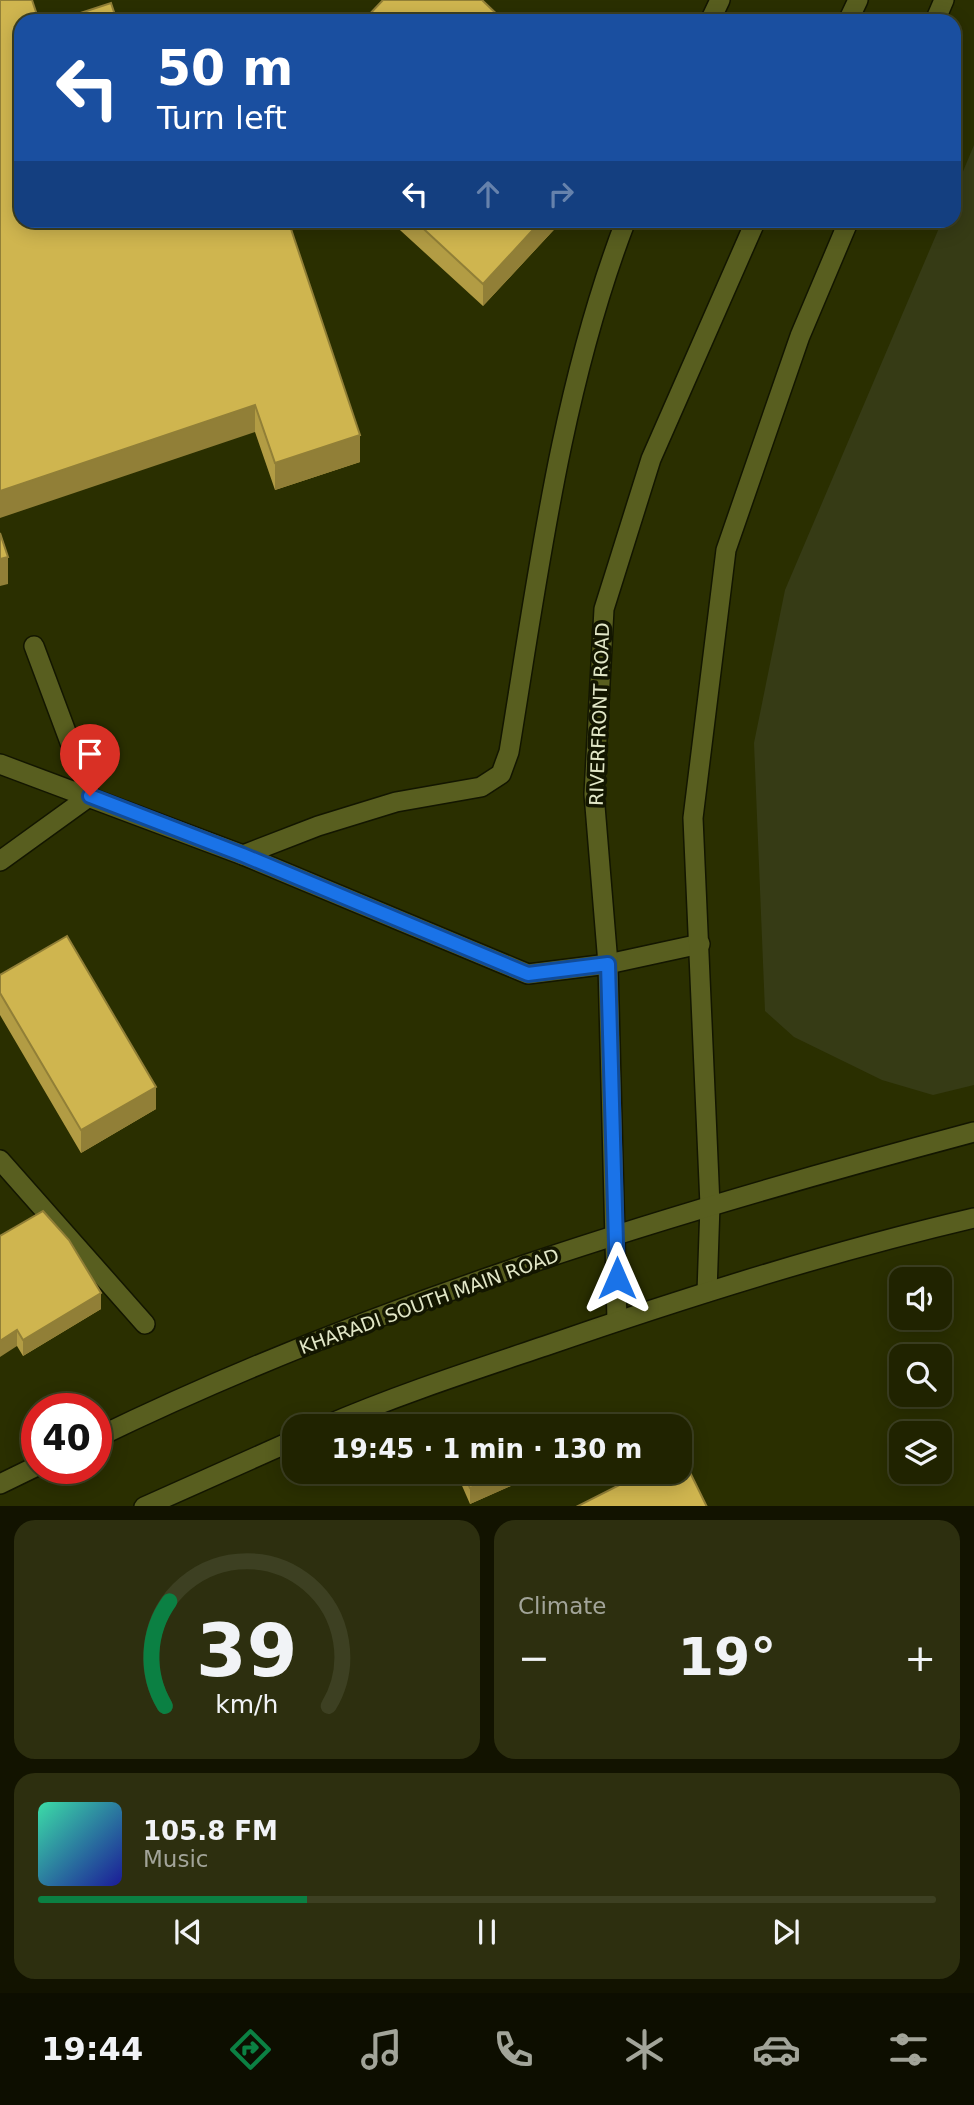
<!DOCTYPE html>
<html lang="en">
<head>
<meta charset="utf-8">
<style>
  :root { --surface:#202300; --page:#2d2f0f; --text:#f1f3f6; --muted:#a2a499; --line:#3d4022; --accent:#0b8043 }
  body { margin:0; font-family:"DejaVu Sans",sans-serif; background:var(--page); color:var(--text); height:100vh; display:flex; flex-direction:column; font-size:26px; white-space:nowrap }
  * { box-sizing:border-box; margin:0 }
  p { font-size:23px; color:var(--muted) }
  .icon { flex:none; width:38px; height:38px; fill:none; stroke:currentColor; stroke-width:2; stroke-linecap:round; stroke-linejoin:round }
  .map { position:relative; height:1506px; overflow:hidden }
  .panel { display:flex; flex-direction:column; gap:14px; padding:14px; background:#121300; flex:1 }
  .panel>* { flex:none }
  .top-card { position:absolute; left:14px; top:14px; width:947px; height:214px; border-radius:21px; box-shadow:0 4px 18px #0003,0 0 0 2px var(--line); background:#1a4fa0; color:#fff; overflow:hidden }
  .buttons { position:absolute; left:889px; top:1267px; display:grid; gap:14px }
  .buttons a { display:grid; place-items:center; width:63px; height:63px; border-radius:14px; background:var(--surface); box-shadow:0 4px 18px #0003,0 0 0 2px var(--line); font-size:35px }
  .speed { position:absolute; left:21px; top:1393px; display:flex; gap:14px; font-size:35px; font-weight:700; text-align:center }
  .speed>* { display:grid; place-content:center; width:91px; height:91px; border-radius:50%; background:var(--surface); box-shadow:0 4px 18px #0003,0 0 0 2px var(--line); line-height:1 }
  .speed .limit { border:10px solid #d22; background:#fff; color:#111 }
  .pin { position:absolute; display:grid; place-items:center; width:60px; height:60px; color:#fff; margin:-72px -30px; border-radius:50% 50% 50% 0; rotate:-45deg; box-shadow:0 0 7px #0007 }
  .pin .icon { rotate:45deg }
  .me { position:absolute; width:77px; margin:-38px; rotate:0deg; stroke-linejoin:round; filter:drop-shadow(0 0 5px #0008) }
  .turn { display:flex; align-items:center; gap:24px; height:147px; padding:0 28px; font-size:32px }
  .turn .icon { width:91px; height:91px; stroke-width:2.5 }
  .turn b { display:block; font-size:49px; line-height:60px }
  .lanes { display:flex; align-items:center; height:66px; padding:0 28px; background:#0003; justify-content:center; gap:35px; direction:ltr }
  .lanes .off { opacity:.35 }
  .big { font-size:52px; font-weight:600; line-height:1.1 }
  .panel .tile { flex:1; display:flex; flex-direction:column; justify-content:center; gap:10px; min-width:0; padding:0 24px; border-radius:21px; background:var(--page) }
  .panel .dial { align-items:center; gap:0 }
  .dial svg { height:182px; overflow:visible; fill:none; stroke:var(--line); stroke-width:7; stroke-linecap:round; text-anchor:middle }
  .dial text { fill:var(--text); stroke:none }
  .song { display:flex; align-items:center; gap:21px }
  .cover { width:84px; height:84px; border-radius:10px; background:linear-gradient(135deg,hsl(160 70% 55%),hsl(240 70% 35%)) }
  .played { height:7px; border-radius:4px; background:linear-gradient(90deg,var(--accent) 30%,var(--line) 30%) }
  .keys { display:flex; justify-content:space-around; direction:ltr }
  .heat { display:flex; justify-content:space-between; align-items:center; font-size:38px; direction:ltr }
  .panel .tiles { flex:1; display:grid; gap:14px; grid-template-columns:1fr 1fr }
  .tile:last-child { grid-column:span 2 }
  .trip { position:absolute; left:282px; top:1414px; width:410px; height:70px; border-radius:21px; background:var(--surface); box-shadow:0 4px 18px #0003,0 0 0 2px var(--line); font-weight:600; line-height:70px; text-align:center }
  .dock { display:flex; height:112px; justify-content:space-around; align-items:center; background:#0d0e00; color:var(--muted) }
  .dock .icon { width:49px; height:49px }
  .dock .active { color:var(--accent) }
  .dock b { font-size:32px; color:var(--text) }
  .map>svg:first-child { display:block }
  .built { fill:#363b15 }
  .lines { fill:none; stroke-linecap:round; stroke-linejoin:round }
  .service-casing { stroke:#131600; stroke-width:22 }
  .minor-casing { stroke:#131600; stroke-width:22 }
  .tertiary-casing { stroke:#131600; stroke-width:22 }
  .secondary-casing { stroke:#131600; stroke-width:22 }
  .service { stroke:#585e1f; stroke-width:19 }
  .minor { stroke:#585e1f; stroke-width:19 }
  .tertiary { stroke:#585e1f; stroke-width:19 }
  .secondary { stroke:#585e1f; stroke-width:19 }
  .wall { fill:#b29c44 }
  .shaded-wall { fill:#917f37 }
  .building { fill:#cfb54f; stroke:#917f37; stroke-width:2 }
  .route-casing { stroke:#114b97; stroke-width:18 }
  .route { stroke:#1a73e8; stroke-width:12 }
  .labels { text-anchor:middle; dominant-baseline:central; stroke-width:7; stroke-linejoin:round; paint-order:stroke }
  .street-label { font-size:19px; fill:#e2e7c7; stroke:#131600 }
</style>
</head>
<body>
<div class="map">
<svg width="974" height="1507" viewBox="0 0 974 1507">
  <rect width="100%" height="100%" fill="#2a2f00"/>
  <path class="built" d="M 974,145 L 974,1085 L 933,1095 L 882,1080 L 794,1037 L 765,1011 L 754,743 L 785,590 L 942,221 L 954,220 L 954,193 Z"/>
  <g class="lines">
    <g class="service-casing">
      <path id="service" d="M 710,21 L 720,0
        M 34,646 L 90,796
        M 243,855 L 318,826 L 396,802 L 481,787 L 501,774 L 509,752 C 538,575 561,389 626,220"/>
    </g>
    <g class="minor-casing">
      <path id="minor" d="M 0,764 L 243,855 L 528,974 L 608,964 L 700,944
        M 0,861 L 90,796
        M 0,1160 L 145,1324"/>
    </g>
    <g class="tertiary-casing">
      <path id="tertiary" d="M 848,21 L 858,0
        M 935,21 L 944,0
        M 707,1292 L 710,1205 L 693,818 L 726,550 L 800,336 L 849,220
        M 617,1321 L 608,964 L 594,794 L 604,609 L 651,459 L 756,220"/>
    </g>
    <g class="secondary-casing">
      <path id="secondary" d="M 325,1426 C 397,1395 471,1371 545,1346 C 686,1297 829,1252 974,1218
        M 96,1438 C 376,1302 674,1212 974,1132
        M 0,1484 L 37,1466
        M 144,1507 L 294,1440"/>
    </g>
    <use href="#service" class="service"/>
    <use href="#minor" class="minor"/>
    <use href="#tertiary" class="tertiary"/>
    <use href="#secondary" class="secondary"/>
  </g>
  <path class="wall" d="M 21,21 L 360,462 L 275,490 L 255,432 Z
    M 389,220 L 563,220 L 483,306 Z
    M 0,975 L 156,1109 L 81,1153 L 0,1015 Z
    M 0,1236 L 101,1309 L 23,1356 L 17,1346 Z
    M 456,1472 L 538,1472 L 538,1474 L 470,1504 Z"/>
  <path class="shaded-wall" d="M 542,220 L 563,220 L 483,306 L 483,284 Z
    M 255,405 L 255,432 L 0,518 L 0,491 Z
    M 360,435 L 360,462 L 275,490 L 275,463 Z
    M 8,557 L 8,584 L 0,586 L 0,559 Z
    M 156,1087 L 156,1109 L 81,1153 L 81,1130 Z
    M 101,1293 L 101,1309 L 23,1356 L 23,1340 Z
    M 17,1330 L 17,1346 L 0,1357 L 0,1341 Z
    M 508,1472 L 538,1472 L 538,1474 L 470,1504 L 470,1488 Z"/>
  <path class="building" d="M 0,0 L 32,0 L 39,21 L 21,21 L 21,220 L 288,220 L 360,435 L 275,463 L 255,405 L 0,491 Z
    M 383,0 L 482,0 L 504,21 L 363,21 Z
    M 111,3 L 117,21 L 56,21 Z
    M 414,220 L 542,220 L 483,284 Z
    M 0,533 L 8,557 L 0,559 Z
    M 67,936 L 156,1087 L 81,1130 L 0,993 L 0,975 Z
    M 43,1211 L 69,1240 L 101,1293 L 23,1340 L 17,1330 L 0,1341 L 0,1236 Z
    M 518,1414 L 524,1426 L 491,1426 Z
    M 681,1454 L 707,1507 L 576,1507 L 645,1472 L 679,1472 L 679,1455 Z
    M 463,1472 L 508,1472 L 470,1488 Z"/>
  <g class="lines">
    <g class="route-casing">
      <path id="route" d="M 90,796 L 243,855 L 528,974 L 608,964 L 617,1278"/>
    </g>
    <use href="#route" class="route"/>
  </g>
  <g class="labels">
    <g class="street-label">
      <text transform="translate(599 714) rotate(-88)">RIVERFRONT ROAD</text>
      <text transform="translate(429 1301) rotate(-20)">KHARADI SOUTH MAIN ROAD</text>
    </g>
  </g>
</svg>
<div class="buttons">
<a><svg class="icon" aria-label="sound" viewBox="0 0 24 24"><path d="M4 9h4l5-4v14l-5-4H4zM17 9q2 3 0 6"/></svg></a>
<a><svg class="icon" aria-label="search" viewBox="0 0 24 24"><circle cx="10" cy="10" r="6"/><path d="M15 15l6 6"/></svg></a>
<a><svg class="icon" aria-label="layers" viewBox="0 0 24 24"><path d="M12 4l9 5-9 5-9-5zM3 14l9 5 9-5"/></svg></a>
</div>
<div class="speed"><div class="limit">40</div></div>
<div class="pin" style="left:90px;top:796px;background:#d93025"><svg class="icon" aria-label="arrive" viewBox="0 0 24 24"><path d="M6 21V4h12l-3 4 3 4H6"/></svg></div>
<svg class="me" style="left:617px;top:1278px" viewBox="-20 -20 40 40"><path d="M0-17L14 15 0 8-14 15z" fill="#1a73e8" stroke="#fff" stroke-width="4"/></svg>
<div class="trip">19:45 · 1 min · 130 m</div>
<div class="top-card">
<div class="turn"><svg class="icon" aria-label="left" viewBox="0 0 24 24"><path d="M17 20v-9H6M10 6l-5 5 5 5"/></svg><div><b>50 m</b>Turn left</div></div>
<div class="lanes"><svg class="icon" aria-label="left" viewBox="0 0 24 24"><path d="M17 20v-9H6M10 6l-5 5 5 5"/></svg><svg class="icon off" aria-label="ahead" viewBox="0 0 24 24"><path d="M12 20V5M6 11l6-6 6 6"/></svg><svg class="icon off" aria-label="right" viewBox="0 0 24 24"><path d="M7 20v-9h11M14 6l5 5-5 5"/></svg></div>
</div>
</div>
<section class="panel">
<div class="tiles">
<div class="tile dial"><svg viewBox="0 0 100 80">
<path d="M14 69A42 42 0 1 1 86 69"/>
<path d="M14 69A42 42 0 0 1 16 23" stroke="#0b8043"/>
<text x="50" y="56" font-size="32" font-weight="700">39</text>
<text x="50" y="72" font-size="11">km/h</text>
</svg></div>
<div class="tile"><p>Climate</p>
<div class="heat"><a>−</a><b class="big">19°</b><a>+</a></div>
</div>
<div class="tile">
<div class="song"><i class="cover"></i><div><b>105.8 FM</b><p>Music</p></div></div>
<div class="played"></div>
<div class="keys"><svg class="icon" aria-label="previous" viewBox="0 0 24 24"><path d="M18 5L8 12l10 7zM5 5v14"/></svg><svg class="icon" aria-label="pause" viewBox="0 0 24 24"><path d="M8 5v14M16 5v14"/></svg><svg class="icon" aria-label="next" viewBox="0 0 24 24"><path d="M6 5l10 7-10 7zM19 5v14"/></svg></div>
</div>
</div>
</section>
<nav class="dock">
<b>19:44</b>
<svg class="icon active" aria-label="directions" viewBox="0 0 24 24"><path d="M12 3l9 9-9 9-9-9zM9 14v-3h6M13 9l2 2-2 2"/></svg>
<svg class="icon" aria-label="music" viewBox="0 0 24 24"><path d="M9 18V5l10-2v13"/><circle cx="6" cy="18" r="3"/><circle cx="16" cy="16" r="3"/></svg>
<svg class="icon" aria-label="phone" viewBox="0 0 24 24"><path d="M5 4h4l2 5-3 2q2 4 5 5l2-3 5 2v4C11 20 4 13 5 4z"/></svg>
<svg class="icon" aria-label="climate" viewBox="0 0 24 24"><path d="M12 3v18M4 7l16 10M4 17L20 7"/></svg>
<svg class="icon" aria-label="car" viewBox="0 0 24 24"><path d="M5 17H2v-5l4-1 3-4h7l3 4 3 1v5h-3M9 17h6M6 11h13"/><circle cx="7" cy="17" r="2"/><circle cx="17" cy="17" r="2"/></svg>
<svg class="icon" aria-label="filters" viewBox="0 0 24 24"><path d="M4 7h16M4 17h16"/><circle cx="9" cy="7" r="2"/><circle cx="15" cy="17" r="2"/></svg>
</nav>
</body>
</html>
